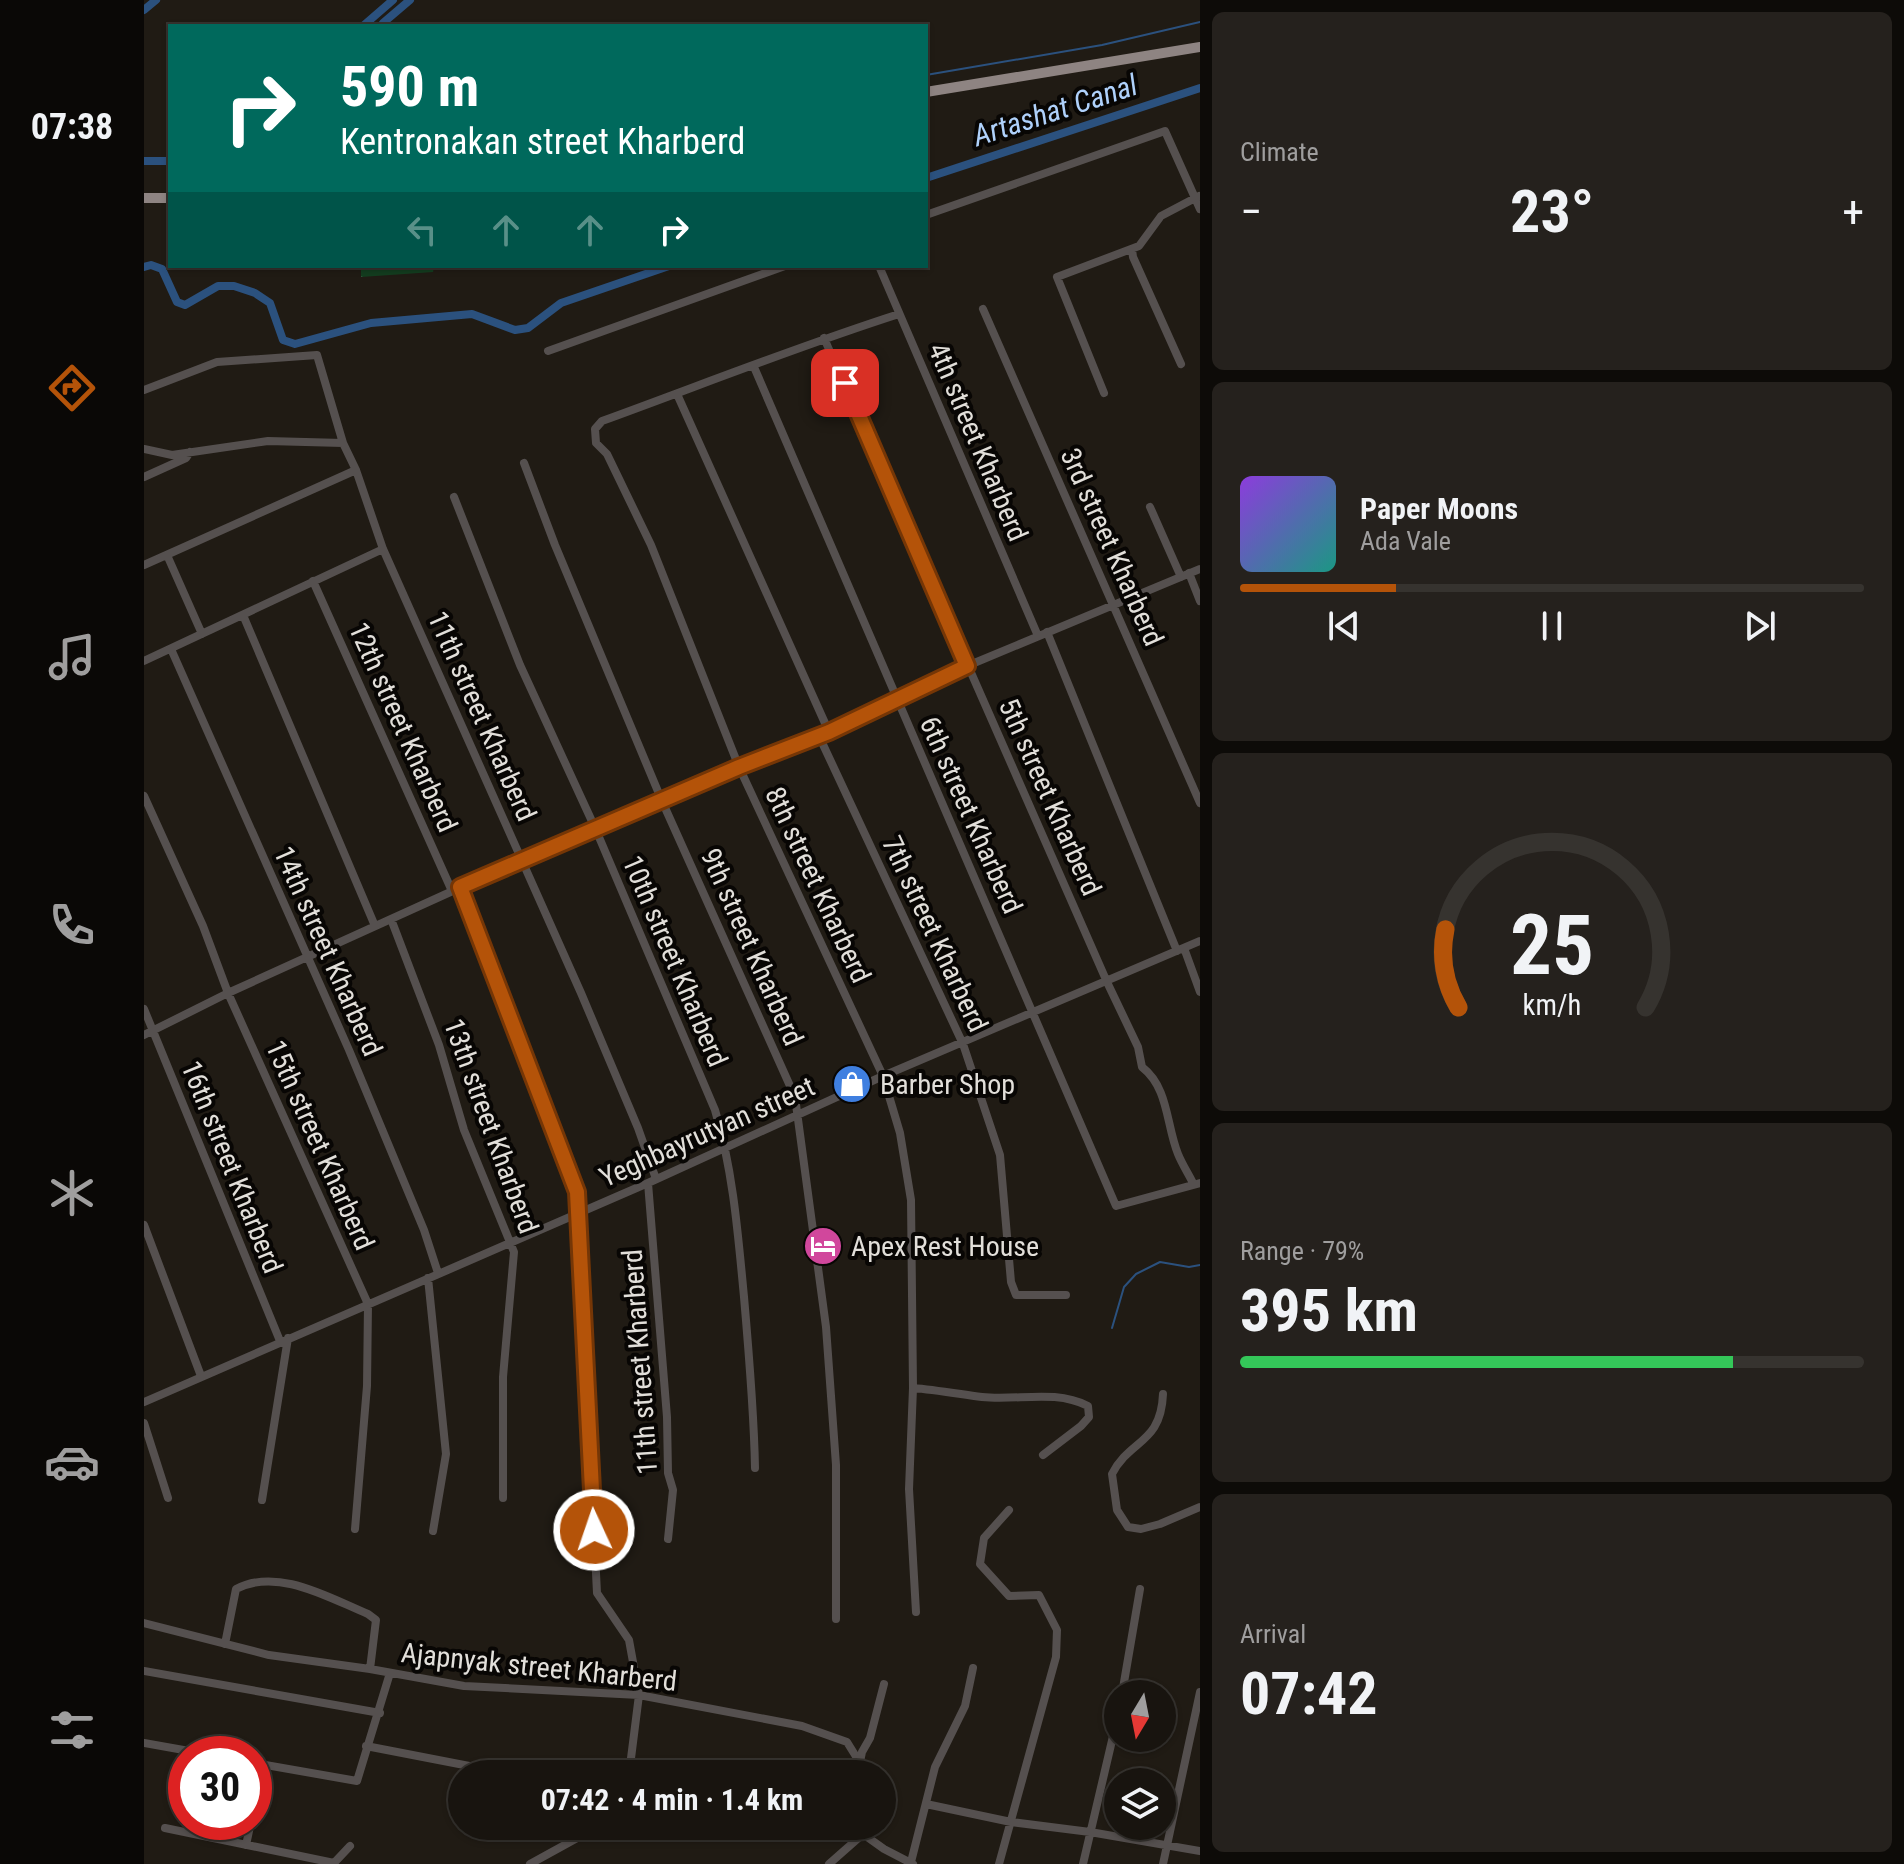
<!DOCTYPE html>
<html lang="en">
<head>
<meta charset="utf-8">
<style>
  :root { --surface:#18140f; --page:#25211d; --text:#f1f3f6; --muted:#9f9e9e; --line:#36332f; --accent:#b45309 }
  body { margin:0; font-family:"Roboto Condensed",sans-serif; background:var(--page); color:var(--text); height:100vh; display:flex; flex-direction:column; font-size:30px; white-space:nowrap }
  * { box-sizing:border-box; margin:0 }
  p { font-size:26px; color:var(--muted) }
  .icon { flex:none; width:44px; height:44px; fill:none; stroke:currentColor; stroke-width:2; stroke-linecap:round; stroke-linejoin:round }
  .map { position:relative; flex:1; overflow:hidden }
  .details { display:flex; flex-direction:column; gap:12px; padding:12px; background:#0d0b08; width:704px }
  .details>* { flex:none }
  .banner { position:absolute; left:24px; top:24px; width:760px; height:244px; border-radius:0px; box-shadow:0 2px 6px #0004,0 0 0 2px var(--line); background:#00695c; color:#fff; overflow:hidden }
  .needle { width:52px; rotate:190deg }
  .tools { position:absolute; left:960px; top:1680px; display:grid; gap:16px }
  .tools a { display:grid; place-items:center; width:72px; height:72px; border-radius:50%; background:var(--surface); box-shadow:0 2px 6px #0004,0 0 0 2px var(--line); font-size:40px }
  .speed { position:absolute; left:24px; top:1736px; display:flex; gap:16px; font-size:40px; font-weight:700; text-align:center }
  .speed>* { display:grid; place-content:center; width:104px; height:104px; border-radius:50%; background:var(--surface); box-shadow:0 2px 6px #0004,0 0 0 2px var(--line); line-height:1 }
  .speed .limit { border:12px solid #d22; background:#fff; color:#111 }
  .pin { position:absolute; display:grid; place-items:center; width:68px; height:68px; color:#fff; margin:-34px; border-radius:16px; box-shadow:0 4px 12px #0006 }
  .me { position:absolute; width:88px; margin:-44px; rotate:357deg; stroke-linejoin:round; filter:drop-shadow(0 0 6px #0008) }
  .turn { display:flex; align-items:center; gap:28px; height:168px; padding:0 40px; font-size:36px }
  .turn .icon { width:104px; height:104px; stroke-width:2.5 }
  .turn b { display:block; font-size:56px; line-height:68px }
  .lanes { display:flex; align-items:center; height:76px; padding:0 40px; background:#0003; justify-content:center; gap:40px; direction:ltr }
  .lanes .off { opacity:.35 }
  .big { font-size:60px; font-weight:700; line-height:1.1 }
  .details .widget { flex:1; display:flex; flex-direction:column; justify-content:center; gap:12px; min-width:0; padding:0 28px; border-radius:12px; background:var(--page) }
  .details .dial { align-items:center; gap:0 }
  .dial svg { height:208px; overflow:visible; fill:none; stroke:var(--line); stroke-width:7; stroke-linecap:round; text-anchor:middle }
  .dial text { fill:var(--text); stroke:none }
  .song { display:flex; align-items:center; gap:24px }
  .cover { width:96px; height:96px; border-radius:12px; background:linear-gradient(135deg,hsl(270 70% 55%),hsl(170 70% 35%)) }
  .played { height:8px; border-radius:4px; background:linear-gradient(90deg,var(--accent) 25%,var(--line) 25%) }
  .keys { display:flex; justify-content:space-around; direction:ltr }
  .heat { display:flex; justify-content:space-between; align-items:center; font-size:44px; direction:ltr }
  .charge { height:12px; border-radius:6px; background:linear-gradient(90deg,#34c759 79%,var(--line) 0) }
  .trip { position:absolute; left:304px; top:1760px; width:448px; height:80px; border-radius:40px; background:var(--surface); box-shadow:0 2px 6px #0004,0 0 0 2px var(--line); font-weight:700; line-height:80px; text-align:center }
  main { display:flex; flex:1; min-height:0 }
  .tabs { display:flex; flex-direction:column; width:144px; justify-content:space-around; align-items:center; background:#0a0806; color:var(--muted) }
  .tabs .icon { width:56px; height:56px }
  .tabs .selected { color:var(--accent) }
  .tabs b { font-size:36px; color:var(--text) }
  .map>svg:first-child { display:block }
  .cemetery { fill:url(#cemetery-stones) }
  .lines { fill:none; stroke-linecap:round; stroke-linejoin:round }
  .stream { stroke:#2b517e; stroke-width:2 }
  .canal { stroke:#2b517e; stroke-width:8 }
  .minor { stroke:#55504f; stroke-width:8 }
  .major { stroke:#8e8482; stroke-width:10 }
  .route-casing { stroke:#753606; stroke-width:20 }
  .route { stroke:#b45309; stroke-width:14 }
  .labels { text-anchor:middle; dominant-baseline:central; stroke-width:8; stroke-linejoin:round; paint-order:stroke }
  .street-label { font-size:28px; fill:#e2dfda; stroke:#080604 }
  .poi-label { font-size:28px; fill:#e2dfda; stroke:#080604; text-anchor:start }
  .water-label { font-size:30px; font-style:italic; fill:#afd1fb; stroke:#080604 }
</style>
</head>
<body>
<main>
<nav class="tabs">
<b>07:38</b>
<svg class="icon selected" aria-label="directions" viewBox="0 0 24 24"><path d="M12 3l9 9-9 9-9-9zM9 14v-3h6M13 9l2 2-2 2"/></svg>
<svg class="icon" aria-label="music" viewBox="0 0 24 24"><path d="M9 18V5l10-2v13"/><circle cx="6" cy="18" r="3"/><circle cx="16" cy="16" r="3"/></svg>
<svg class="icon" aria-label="phone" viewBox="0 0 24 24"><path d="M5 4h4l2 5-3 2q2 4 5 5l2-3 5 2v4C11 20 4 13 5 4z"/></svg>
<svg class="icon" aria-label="climate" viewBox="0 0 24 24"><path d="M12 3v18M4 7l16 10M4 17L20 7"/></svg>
<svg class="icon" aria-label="car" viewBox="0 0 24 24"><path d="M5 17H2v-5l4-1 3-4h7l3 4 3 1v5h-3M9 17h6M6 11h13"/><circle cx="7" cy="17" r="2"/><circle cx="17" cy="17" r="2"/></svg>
<svg class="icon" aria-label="filters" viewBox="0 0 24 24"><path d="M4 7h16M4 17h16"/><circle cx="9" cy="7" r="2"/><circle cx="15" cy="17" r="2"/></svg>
</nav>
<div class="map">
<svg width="1056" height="1864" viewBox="0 0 1056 1864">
  <defs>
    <pattern id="cemetery-stones" width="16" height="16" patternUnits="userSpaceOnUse" patternTransform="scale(2)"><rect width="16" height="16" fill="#133d1f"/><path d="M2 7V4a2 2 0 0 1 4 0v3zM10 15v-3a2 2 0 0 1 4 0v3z" fill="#35593f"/></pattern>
  </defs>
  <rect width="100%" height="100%" fill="#201b14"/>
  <path class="cemetery" d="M 217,266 L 290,266 L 289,272 L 217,277 Z"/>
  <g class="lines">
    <path class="stream" d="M 782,75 L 958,45 L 1056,22
      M 968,1328 L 980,1287 L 992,1274 L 1016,1262 L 1045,1267 L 1056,1265"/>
    <path class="canal" d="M 0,10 L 12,0
      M 239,23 L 266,0
      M 219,26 L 249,0
      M 0,161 L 26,161
      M 782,178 L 1056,88
      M 0,267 L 7,265 L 18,269 L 33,302 L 41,305 L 74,286 L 90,286 L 111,293 L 126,303 L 139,340 L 151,344 L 227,323 L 328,314 L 371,330 L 384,328 L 417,303 L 525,266"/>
    <path class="minor" d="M 782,215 L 1021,131 L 1056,209
      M 988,249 L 989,257 L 1037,364
      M 735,266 L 894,636
      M 839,309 L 1056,803
      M 755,314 C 655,346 557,385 458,421 L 451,429 L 452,443 L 463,454 L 507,545 L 595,767 L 739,1076 L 756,1133 L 767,1200 L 769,1388 L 765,1489 L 772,1612
      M 680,338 L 963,982 L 994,1047 L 998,1067 C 1025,1088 1022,1125 1034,1154 C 1038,1164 1044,1173 1049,1183
      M 404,351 L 641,266
      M 610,367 L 972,1206 L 1056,1183
      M 0,390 L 73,362 L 173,355 L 199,443 L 212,470 L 239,549 L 437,993 L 494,1128 L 512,1179
      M 960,393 L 913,277 L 995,246 L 1017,216 L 1055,196
      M 533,394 L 685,732
      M 0,449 L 28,455 L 124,441 L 199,443
      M 380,463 L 411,545 L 518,801 L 651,1097 L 682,1327 L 692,1465 L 692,1619
      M 0,477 L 42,458 L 46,452
      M 310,497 L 376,665 L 452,830 L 571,1110 C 589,1170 594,1234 600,1297 C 605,1354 610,1411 611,1468
      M 1006,507 L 1037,577
      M 23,555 L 58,634
      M 0,565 L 212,470
      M 1045,573 L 1056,601
      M 169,581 L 308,891
      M 99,615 L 231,926
      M 903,632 L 1033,951
      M 27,649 L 205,1050 L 280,1230 L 294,1273
      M 0,661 L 239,549
      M 675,736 L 819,1044 L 856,1155 L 867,1282 L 872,1295 L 922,1295
      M 0,796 L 59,926 L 84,993 L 224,1304 L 223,1386 L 211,1529
      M 316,887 L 433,1192 L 453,1593 L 485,1640 L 495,1695 L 485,1774
      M 247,919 L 295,1045 L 320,1130 L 370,1252 L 359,1377 L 359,1498
      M 1040,948 L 1056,992
      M 0,1009 L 136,1341
      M 0,1035 L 84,993 L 377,860 L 595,767 L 685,732 L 823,666 L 1056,569
      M 504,1183 L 523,1417 L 524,1473 L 529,1490 L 524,1539
      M 0,1225 L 57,1376
      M 284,1278 L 302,1454 L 289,1531
      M 769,1388 C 792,1390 815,1394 838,1397 C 874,1401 910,1389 944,1406 L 945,1417 L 937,1426 L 899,1455
      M 1019,1394 C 1017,1444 986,1439 968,1474 L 973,1510 L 984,1527 L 997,1529 L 1016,1524 L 1056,1507
      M 0,1402 L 504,1183 L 739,1076 L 1056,941
      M 0,1423 L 24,1498
      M 118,1500 L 144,1338
      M 0,1623 L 125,1655 L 226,1669 L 320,1686 L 495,1695 L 658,1726 L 703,1742 L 716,1763 L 718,1774
      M 81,1644 L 92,1589 C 134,1567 185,1598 224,1614 L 232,1620 L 226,1669
      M 0,1671 L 236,1713
      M 978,1694 L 996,1589
      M 0,1743 L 62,1754
      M 222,1746 L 367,1774
      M 716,1762 L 718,1752 L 726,1738 L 740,1684
      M 110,1763 L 213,1781 L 246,1673
      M 782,1804 L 867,1822 L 946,1832 L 1056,1851
      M 110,1808 L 119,1764
      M 21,1828 L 190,1863 L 206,1846
      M 719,1834 L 740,1849 L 769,1864
      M 102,1845 L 107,1822
      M 767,1862 L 791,1767 L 821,1706 L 829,1668
      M 386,1864 L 455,1826
      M 685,1864 L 719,1834
      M 855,1864 L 912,1657 L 913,1630 L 895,1595 L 865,1596 L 836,1564 L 840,1538 L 865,1510
      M 939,1864 L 974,1715
      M 1019,1864 L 1056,1692"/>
    <path class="major" d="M 782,92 L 1056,47
      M 0,198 L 26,198"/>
  </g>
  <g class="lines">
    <g class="route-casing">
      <path id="route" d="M 450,1530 L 433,1192 L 316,887 L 595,767 L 685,732 L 823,666 L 701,383"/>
    </g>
    <use href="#route" class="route"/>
  </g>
  <defs>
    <g id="shop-disc" transform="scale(2)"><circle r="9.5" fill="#3f7fe0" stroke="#080604"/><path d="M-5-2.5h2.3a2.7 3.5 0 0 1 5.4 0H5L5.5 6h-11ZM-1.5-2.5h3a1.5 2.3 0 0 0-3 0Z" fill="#fff"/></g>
    <g id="hotel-disc" transform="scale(2)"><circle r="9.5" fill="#d1479c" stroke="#080604"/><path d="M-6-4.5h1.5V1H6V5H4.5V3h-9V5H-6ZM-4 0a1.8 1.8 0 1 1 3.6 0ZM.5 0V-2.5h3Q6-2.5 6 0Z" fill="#fff"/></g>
  </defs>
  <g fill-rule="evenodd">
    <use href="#shop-disc" x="708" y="1084"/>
    <use href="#hotel-disc" x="679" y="1246"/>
  </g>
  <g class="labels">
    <g class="street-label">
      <text transform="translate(834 442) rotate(67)">4th street Kharberd</text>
      <text transform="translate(968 547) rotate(66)">3rd street Kharberd</text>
      <text transform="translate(338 716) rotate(66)">11th street Kharberd</text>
      <text transform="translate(259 727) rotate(66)">12th street Kharberd</text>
      <text transform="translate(906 797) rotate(66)">5th street Kharberd</text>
      <text transform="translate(827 815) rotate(66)">6th street Kharberd</text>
      <text transform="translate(674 885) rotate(65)">8th street Kharberd</text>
      <text transform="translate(791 934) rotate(65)">7th street Kharberd</text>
      <text transform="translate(608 947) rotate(66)">9th street Kharberd</text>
      <text transform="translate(184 951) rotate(66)">14th street Kharberd</text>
      <text transform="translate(531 961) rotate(67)">10th street Kharberd</text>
      <text transform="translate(347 1126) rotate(70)">13th street Kharberd</text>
      <text transform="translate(563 1132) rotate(-24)">Yeghbayrutyan street</text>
      <text transform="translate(176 1145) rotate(66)">15th street Kharberd</text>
      <text transform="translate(88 1167) rotate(68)">16th street Kharberd</text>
      <text transform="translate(496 1362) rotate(-94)">11th street Kharberd</text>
      <text transform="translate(395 1667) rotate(6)">Ajapnyak street Kharberd</text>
    </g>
    <g class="poi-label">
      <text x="736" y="1084">Barber Shop</text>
      <text x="707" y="1246">Apex Rest House</text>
    </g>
    <g class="water-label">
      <text transform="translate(911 110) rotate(-18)">Artashat Canal</text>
    </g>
  </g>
</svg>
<div class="tools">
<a><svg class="needle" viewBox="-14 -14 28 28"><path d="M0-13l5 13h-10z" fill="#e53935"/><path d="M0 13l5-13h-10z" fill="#9f9e9e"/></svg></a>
<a><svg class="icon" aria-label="layers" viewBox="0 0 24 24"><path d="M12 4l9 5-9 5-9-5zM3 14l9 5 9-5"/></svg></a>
</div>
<div class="speed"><div class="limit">30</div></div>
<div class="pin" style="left:701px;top:383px;background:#d93025"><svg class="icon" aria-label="arrive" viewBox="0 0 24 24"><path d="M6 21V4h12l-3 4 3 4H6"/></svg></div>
<svg class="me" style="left:450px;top:1530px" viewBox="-20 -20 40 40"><circle r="17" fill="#b45309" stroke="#fff" stroke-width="3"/><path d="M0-11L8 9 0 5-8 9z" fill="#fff"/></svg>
<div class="trip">07:42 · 4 min · 1.4 km</div>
<div class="banner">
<div class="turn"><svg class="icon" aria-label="right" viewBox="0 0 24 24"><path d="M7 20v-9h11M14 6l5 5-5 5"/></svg><div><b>590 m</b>Kentronakan street Kharberd</div></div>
<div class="lanes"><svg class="icon off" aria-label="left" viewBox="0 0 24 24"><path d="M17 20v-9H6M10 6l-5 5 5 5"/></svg><svg class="icon off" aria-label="ahead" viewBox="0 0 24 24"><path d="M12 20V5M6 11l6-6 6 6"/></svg><svg class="icon off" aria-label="ahead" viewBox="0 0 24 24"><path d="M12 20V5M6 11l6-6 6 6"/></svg><svg class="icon" aria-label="right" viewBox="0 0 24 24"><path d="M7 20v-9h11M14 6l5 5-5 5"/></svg></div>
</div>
</div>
<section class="details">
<div class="widget"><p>Climate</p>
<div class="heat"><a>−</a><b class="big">23°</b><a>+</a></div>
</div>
<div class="widget">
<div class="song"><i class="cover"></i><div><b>Paper Moons</b><p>Ada Vale</p></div></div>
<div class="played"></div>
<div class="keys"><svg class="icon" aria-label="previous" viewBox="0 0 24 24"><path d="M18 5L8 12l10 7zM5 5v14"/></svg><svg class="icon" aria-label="pause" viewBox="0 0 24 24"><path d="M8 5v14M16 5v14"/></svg><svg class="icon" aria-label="next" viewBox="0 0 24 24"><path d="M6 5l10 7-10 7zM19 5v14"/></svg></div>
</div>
<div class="widget dial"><svg viewBox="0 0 100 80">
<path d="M14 69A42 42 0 1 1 86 69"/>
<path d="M14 69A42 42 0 0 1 9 39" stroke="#b45309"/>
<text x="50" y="56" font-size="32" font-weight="700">25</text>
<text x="50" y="72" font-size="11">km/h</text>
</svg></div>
<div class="widget"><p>Range · 79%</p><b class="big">395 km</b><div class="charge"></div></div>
<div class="widget"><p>Arrival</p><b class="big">07:42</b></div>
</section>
</main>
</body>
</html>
